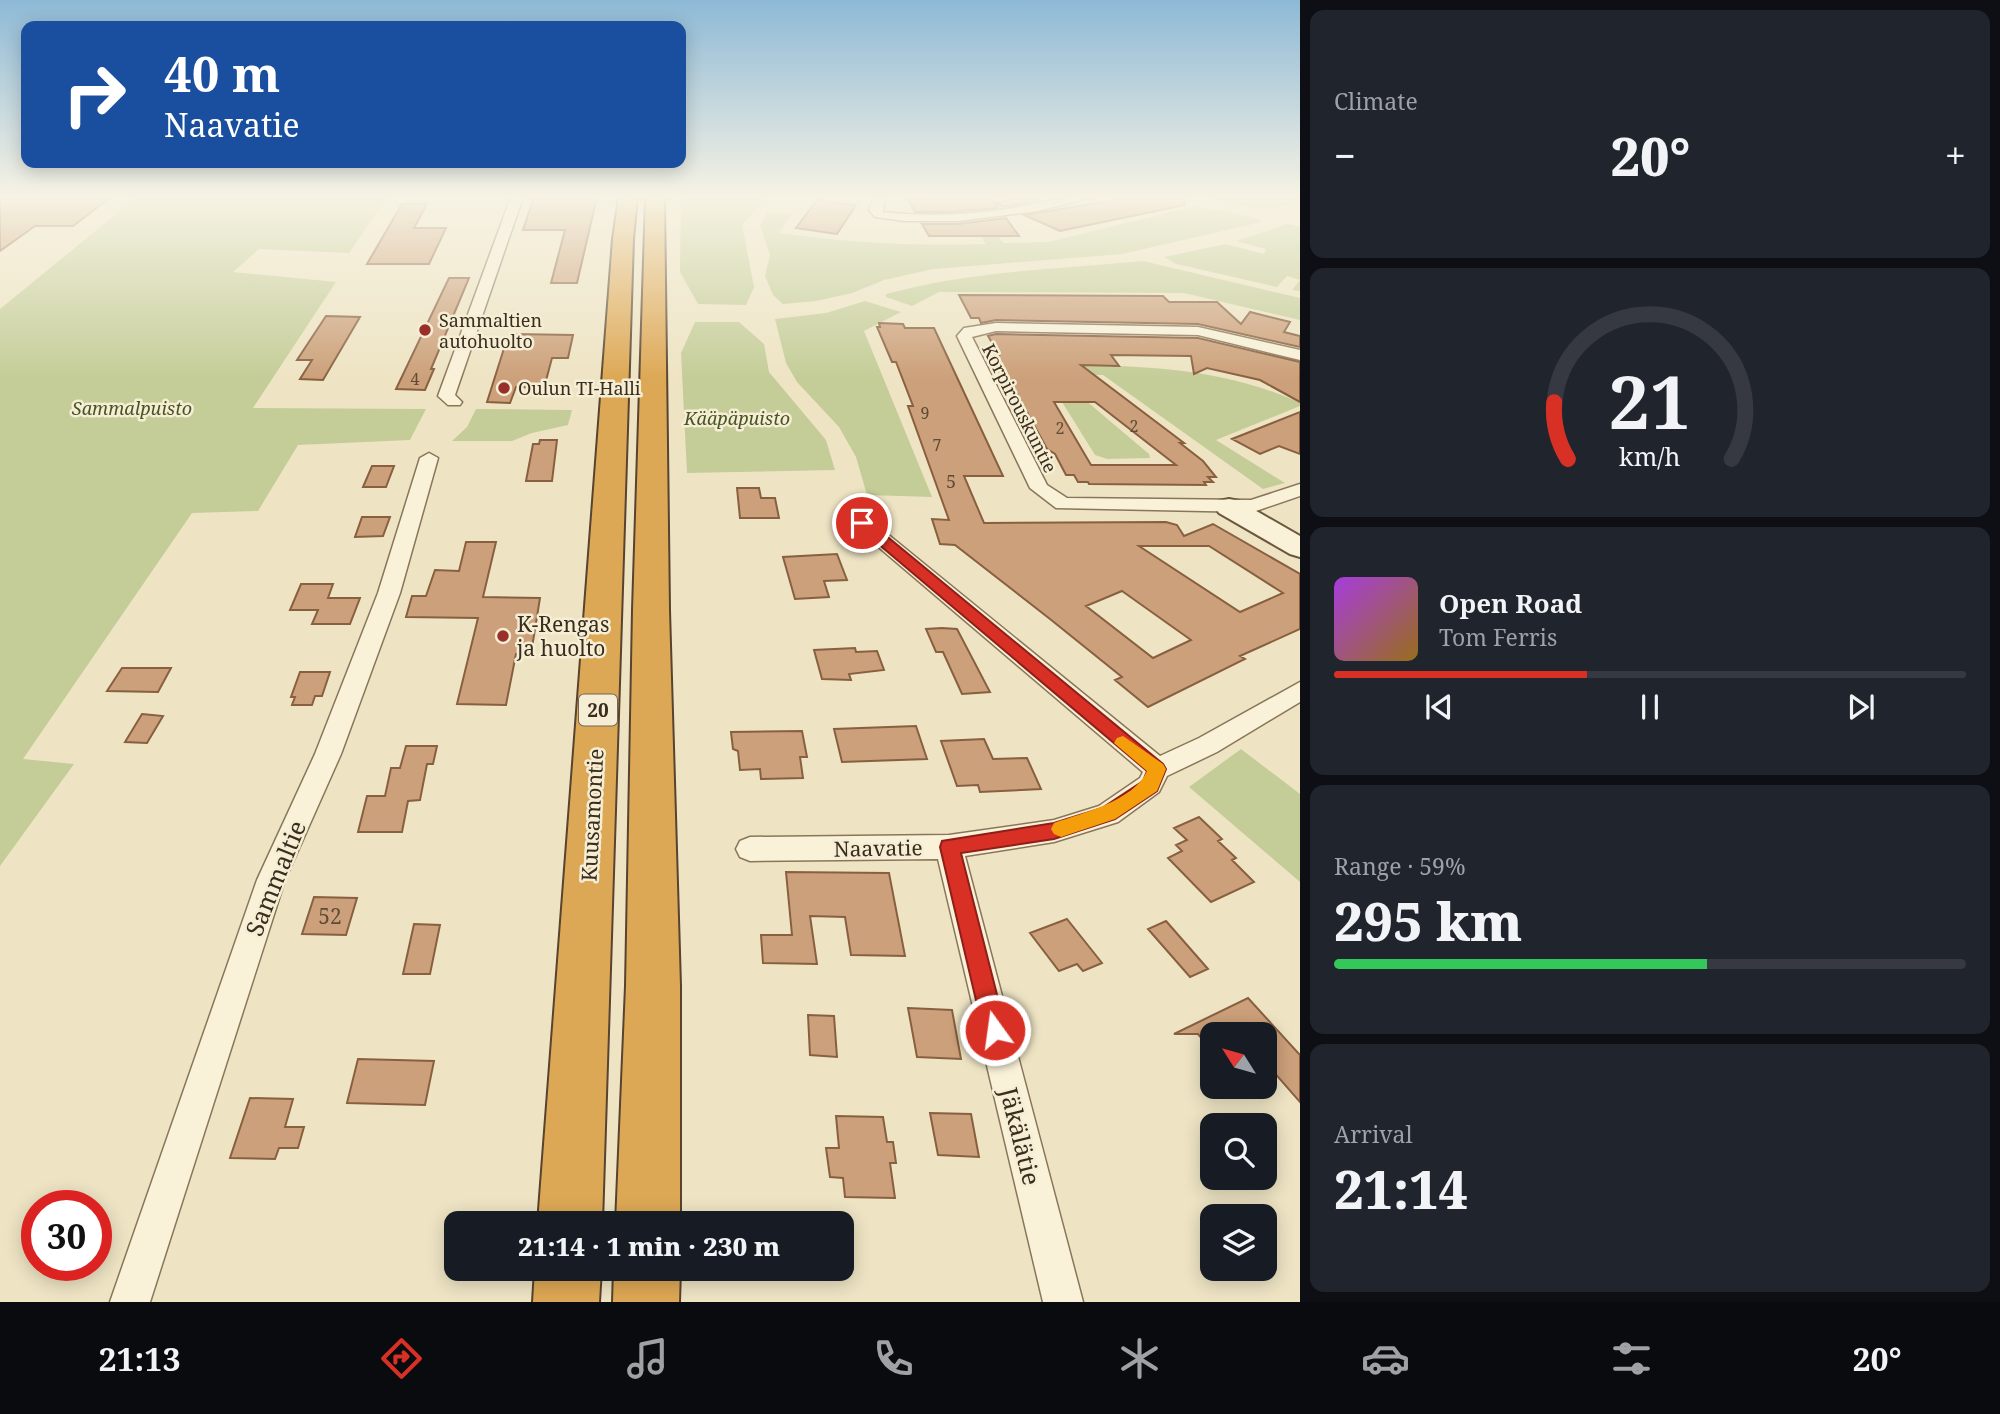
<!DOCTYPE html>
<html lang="en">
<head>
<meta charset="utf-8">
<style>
  :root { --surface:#171b24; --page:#20242c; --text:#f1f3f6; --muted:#9ea1a6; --line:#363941; --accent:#d93025 }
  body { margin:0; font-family:"Noto Serif",serif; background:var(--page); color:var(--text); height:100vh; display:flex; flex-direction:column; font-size:26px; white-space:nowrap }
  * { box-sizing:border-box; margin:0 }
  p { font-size:23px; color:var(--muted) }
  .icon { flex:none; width:38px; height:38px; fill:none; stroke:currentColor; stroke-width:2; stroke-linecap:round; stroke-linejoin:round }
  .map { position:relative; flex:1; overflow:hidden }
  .sheet { display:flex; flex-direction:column; gap:10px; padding:10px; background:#0d0f14; width:700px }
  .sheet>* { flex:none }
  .banner { position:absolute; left:21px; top:21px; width:665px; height:147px; border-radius:14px; box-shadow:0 4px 18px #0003; background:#1a4fa0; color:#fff; overflow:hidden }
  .needle { width:46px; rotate:307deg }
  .tools { position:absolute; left:1200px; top:1022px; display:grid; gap:14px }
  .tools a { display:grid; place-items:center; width:77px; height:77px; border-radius:14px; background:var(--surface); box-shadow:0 4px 18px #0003; font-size:35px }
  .speed { position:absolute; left:21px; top:1190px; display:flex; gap:14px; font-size:35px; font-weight:700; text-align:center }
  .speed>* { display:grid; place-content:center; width:91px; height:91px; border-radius:50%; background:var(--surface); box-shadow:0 4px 18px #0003; line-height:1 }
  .speed .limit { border:10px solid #d22; background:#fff; color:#111 }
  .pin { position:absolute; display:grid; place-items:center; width:60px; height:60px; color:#fff; margin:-30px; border:4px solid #fff; border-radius:50%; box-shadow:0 2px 7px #0007 }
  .me { position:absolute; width:77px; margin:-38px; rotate:346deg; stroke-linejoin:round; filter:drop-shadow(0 0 5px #0008) }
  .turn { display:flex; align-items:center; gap:24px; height:147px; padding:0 28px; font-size:32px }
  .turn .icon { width:91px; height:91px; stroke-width:2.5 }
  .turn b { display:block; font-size:49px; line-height:60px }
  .big { font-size:52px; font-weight:800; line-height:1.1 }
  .sheet .tile { flex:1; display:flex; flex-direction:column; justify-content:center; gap:10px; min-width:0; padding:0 24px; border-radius:14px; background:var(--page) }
  .sheet .dial { align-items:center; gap:0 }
  .dial svg { height:182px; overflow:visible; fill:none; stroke:var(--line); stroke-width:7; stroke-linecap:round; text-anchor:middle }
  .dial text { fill:var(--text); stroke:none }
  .song { display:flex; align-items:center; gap:21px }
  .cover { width:84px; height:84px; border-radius:10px; background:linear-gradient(135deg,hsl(280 70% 55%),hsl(40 70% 35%)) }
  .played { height:7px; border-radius:4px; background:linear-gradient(90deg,var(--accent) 40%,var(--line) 40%) }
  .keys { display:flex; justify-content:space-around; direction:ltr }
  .heat { display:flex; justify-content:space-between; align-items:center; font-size:38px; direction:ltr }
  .charge { height:10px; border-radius:5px; background:linear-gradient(90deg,#34c759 59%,var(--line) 0) }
  .trip { position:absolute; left:444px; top:1211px; width:410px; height:70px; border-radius:14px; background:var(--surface); box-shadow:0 4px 18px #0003; font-weight:800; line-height:70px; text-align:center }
  .tab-bar { display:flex; height:112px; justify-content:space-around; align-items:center; background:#090b0e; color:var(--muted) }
  .tab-bar .icon { width:49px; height:49px }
  .tab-bar .on { color:var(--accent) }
  .tab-bar b { font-size:32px; color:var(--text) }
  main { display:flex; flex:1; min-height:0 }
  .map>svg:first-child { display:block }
  .green { fill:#c4cd98 }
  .building { fill:#cca07a; stroke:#886040; stroke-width:2; fill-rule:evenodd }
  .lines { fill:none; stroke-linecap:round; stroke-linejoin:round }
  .street-casing { stroke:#89765a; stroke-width:3 }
  .secondary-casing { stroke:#6b573e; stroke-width:4 }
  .highway-casing { stroke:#57432f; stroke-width:4 }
  .street { fill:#f9f1d8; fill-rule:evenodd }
  .secondary { fill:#f9f1d8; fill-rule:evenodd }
  .highway { fill:#dda855; fill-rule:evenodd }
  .route { fill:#d93025; stroke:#8d1f18; stroke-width:2 }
  .slow { fill:#f59e0b }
  .poi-dot { fill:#982f2a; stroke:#f6eed4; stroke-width:2.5 }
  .labels { text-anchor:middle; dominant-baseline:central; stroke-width:5; stroke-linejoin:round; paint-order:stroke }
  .far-number-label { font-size:16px; fill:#5e4a35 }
  .far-poi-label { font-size:18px; fill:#392d1e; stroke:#f6eed4; text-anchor:start }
  .far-park-label { font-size:18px; font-style:italic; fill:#475525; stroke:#f6eed4 }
  .far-street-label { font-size:18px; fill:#392d1e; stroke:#f6eed4 }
  .number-label { font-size:18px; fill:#5e4a35 }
  .shield { fill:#f6eed4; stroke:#726755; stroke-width:2 }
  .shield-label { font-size:19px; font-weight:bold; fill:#392d1e }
  .poi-label { font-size:21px; fill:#392d1e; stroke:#f6eed4; text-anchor:start }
  .street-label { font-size:21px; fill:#392d1e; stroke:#f6eed4 }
  .near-number-label { font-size:21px; fill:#5e4a35 }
  .near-street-label { font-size:24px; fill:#392d1e; stroke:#f6eed4 }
</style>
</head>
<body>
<main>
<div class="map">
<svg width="1300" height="1302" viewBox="0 0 1300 1302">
  <rect width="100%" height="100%" fill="#eee4c4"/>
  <path class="green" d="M 137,197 L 388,197 L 349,253 L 259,249 L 233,272 L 336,282 L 253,408 L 426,409 L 410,440 L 298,445 L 258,511 L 192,513 L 23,759 L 74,764 L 0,866 L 0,309 Z
    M 681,197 L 767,197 L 742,225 L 754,287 L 746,305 L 698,304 L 680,272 Z
    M 1203,197 L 1298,197 L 1300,198 C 1273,219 1234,203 1203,197 Z
    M 1196,206 L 1257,218 L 1262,222 L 1122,254 L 933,269 L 884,280 L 852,293 L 816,301 L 783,304 L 773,295 L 765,276 L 770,255 L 760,225 L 767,213 L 793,213 L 779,233 C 852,243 912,246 986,244 L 971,222 L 985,222 L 1004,243 L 1048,242 Z
    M 1288,224 L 1300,227 L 1300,291 L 1292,290 L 1300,280 L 1287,276 L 1277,287 L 1176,264 L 1164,257 L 1226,244 L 1264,254 L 1266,249 L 1236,241 Z
    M 1143,261 L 1300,298 L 1300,320 L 1184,293 L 939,292 L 912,306 L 886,297 L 886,294 C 970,271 1056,269 1143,261 Z
    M 865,301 L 901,312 L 864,331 L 932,497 L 867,495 L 856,457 L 839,427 L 797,382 L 786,363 L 775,319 L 826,313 Z
    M 695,322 L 739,322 L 764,344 L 769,372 L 826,440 L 835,470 L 687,473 L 681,353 Z
    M 992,366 C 1096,366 1203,358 1300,403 L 1300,406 L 1216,440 L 1285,483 L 1263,489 L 1103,375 L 996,373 Z
    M 1078,394 L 1149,454 L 1150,458 L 1107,459 L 1095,455 L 1062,402 L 1082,402 Z
    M 476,409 L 572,410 L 568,425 L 532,433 L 512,441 L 452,441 L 467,427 Z
    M 1241,749 L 1300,794 L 1300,882 L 1189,787 Z"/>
  <path class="building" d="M 0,197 L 111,197 L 73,226 L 35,226 L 0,251 Z
    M 534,197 L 597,197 L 577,283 L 551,283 L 565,230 L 523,230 Z
    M 990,197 L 998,208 L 948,212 L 915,212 L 908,199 Z
    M 1022,197 L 1039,200 L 1004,207 L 995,203 Z
    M 1134,197 L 1184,197 L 1185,205 L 1060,231 L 1024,215 Z
    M 817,200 L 856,205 L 837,234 L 796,228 Z
    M 402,204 L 427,204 L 414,228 L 446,228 L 429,264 L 367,264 Z
    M 1006,218 L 1019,236 L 929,236 L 922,224 L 958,224 Z
    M 449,278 L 469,278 L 431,369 L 434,369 L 425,390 L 396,389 Z
    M 959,295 L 1163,296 L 1169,302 L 1217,302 L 1241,324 L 1250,312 L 1290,322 L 1284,332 L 1300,336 L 1300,347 L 1198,324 L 996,320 L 981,323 L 979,318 L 971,318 Z
    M 326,316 L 360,317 L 323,380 L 300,379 L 312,360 L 297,360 Z
    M 879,323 L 903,324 L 905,328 L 934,328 L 1003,476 L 964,476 L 984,523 L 1166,522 L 1177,525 L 1184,536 L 1213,524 L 1300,574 L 1300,629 L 1240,656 L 1245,659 L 1148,707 L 1115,680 L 1122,677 L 1050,619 L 955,545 L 940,544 L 932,519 L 949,520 L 908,406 L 913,406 L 896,362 L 892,362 L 877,327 L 880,327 ZM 1139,546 L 1209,546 L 1283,593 L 1240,612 ZM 1122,591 L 1191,640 L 1153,658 L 1086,606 Z
    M 514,334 L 573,335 L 568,358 L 552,358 L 544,388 L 516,387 L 510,403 L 487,402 L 507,339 L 512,339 Z
    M 996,334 L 1198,338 L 1300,362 L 1300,402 L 1260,380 L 1207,368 L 1194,374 L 1191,356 L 1111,355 L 1119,366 L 1081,365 L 1184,443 L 1180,443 L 1203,461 L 1216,477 L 1208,477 L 1213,482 L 1204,482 L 1206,485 L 1089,484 L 1088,482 L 1078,482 L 1074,475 L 1066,475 L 1055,454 L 1047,449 L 996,355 L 999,355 L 988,336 ZM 1054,402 L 1095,402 L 1176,465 L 1091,465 Z
    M 1300,412 L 1300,454 L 1279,446 L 1260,454 L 1232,439 Z
    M 540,440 L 557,440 L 552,481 L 526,481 L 533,444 L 539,444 Z
    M 372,466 L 394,466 L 386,487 L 363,487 Z
    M 737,488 L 759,488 L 761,498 L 775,498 L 779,518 L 740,518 Z
    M 362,517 L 390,517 L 383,536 L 355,537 Z
    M 466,542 L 496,542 L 483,597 L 540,598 L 531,654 L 516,654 L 506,705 L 457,704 L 478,618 L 406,617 L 412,596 L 426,596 L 435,570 L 459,571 Z
    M 837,554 L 847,580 L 824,581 L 829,597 L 795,599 L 783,557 Z
    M 301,584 L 333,584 L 328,598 L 360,598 L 350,624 L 312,624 L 318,610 L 290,610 Z
    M 942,628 L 957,629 L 990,692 L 962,694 L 943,652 L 936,652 L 926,629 Z
    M 855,648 L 856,652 L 877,651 L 884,670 L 849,674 L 851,680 L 822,679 L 814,650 Z
    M 122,668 L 171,668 L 158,692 L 107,691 Z
    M 300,672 L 330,672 L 322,696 L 315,696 L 312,705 L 292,705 L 295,697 L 291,697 Z
    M 142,714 L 163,716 L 147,743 L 125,742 Z
    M 916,726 L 927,759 L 842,762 L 834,729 Z
    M 802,731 L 807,757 L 800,757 L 803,778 L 761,779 L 760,769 L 740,770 L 738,751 L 733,749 L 731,732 Z
    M 984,739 L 993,759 L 1027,758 L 1041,789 L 980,792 L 978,785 L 957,786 L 941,741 Z
    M 406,746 L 437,746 L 433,764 L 427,764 L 420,800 L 408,801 L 402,832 L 358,832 L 367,796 L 385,796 L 391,768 L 400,768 Z
    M 1199,817 L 1222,839 L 1218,841 L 1236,858 L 1232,860 L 1254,882 L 1211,902 L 1168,858 L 1182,851 L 1176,845 L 1187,840 L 1174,828 Z
    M 786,872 L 889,873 L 905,956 L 851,955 L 845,917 L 810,916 L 817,964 L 763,963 L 761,935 L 792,935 Z
    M 314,897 L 357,898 L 346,935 L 302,934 Z
    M 1067,919 L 1102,963 L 1083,971 L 1077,964 L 1059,971 L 1030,933 Z
    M 1166,921 L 1208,969 L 1190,977 L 1148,929 Z
    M 414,924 L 440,925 L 430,974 L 403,974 Z
    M 1248,998 L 1300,1055 L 1300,1102 L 1265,1062 L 1265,1034 L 1213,1034 L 1213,1052 L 1198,1034 L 1174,1034 Z
    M 908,1008 L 952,1010 L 961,1059 L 917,1057 Z
    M 808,1015 L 834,1016 L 837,1057 L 810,1055 Z
    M 358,1059 L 434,1061 L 425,1105 L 347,1103 Z
    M 250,1098 L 293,1099 L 285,1127 L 304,1127 L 298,1148 L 279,1148 L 275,1159 L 230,1158 Z
    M 930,1113 L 971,1114 L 979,1157 L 938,1155 Z
    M 836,1116 L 883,1117 L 887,1142 L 893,1142 L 896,1163 L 890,1163 L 895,1198 L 845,1197 L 843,1178 L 830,1177 L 826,1148 L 839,1148 Z"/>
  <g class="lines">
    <g class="street-casing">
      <path id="street" d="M 511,197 L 523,197 L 455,395 L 462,402 L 460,405 L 448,405 L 438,396 Z
        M 874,197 L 885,197 L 883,212 C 926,217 969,215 1013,208 C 1039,204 1067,195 1094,197 L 1037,211 L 958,221 L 905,221 L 875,217 L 869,210 Z
        M 996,323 L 1198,327 L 1300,350 L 1300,360 L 1198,335 L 996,331 L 972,337 L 1047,485 L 1067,498 L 1251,500 L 1300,484 L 1300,496 L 1253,512 L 1056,508 L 1030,488 L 957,336 L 964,328 Z
        M 429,453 L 438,458 L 400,593 L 341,754 L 285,880 L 150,1302 L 110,1302 L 257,880 L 315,754 L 378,593 L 420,458 Z
        M 862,517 L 869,519 L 1160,756 L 1199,738 L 1300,682 L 1300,702 L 1217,752 L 1167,776 L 1159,792 L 1118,822 L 1054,842 L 965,856 L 1083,1302 L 1043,1302 L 938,859 L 750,861 L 740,857 L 736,849 L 740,841 L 750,837 L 949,835 L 1054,820 L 1099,806 L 1140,778 L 1143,772 L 855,527 L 852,523 L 855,519 Z"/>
    </g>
    <g class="secondary-casing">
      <path id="secondary" d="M 1229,499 L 1239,501 L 1300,536 L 1300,557 L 1290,554 L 1219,513 L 1215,507 L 1219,501 Z"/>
    </g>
    <g class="highway-casing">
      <path id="highway" d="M 619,197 L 637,197 L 633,239 L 602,1223 L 538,1223 L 613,239 Z
        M 646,197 L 664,197 L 669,610 L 680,986 L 680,1223 L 616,1223 L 626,986 L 633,610 Z
        M 535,1269 L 601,1269 L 599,1302 L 533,1302 Z
        M 614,1269 L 680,1269 L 679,1302 L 613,1302 Z"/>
    </g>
    <use href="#street" class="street"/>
    <use href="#secondary" class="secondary"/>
    <use href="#highway" class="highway"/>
  </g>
  <linearGradient id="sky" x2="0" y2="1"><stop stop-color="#8db9d6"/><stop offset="0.52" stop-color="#f7f3e4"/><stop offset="1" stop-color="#f7f3e4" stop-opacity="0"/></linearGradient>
  <rect width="1300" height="379" fill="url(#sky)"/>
  <path class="route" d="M 862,519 L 867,520 L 1163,764 L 1166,769 L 1157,791 L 1115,819 L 1054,839 L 961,853 L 1006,1030 L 1003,1038 L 995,1041 L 987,1038 L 983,1030 L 940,847 L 942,841 L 1054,823 L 1102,808 L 1143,781 L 1147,771 L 857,526 L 857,520 Z"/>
  <path class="slow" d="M 1123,736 L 1163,764 L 1166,769 L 1157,791 L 1115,819 L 1061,837 L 1054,834 L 1051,829 L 1054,823 C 1082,813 1134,801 1147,771 L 1114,743 L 1117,738 Z"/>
  <g class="poi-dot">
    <circle cx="425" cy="330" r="7"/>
    <circle cx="504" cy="388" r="7"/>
    <circle cx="503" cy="636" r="7"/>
  </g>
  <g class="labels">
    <g class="far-number-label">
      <text x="415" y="379">4</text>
      <text x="925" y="413">9</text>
      <text x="1134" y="426">2</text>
      <text x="1060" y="428">2</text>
      <text x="937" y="445">7</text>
    </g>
    <g class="far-poi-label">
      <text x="439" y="320">Sammaltien<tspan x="439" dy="21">autohuolto</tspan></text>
      <text x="518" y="388">Oulun TI-Halli</text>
    </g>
    <g class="far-park-label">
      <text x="132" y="408">Sammalpuisto</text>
      <text x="737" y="418">Kääpäpuisto</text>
    </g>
    <g class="far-street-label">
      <text transform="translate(1020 408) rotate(63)">Korpirouskuntie</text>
    </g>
    <g class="number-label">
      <text x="951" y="481">5</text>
    </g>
    <rect class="shield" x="579" y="694.5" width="38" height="31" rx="5"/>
    <g class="shield-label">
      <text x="598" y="710">20</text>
    </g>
    <g class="poi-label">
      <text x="517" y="624">K-Rengas<tspan x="517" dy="24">ja huolto</tspan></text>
    </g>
    <g class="street-label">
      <text transform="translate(592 815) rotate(-87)">Kuusamontie</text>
      <text transform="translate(878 848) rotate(-1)">Naavatie</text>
    </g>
    <g class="near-number-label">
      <text x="330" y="916">52</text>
    </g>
    <g class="near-street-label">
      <text transform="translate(275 878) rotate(-68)">Sammaltie</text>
      <text transform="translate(1021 1136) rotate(76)">Jäkälätie</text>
    </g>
  </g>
</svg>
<div class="tools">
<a><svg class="needle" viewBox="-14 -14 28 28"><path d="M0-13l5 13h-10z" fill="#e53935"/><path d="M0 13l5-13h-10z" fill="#9ea1a6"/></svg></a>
<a><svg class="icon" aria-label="search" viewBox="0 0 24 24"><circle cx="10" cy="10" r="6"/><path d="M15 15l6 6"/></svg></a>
<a><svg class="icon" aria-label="layers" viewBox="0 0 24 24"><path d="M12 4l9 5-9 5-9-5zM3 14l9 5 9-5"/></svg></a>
</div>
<div class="speed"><div class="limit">30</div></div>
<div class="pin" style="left:862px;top:523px;background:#d93025"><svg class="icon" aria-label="arrive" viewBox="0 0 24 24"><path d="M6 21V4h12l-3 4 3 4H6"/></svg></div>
<svg class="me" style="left:995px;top:1030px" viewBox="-20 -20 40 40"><circle r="17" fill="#d93025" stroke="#fff" stroke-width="3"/><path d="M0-11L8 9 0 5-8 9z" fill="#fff"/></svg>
<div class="trip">21:14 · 1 min · 230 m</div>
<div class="banner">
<div class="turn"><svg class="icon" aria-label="right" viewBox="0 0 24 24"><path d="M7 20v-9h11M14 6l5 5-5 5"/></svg><div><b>40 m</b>Naavatie</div></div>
</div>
</div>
<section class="sheet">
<div class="tile"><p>Climate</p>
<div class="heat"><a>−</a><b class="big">20°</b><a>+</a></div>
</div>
<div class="tile dial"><svg viewBox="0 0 100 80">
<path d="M14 69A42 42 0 1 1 86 69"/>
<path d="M14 69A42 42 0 0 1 8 44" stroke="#d93025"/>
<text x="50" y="56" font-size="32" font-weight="700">21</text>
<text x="50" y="72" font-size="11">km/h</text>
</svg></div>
<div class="tile">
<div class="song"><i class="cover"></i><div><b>Open Road</b><p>Tom Ferris</p></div></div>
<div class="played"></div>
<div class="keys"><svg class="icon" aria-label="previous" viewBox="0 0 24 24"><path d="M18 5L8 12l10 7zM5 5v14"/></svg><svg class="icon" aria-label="pause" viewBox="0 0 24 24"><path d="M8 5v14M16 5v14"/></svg><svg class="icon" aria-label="next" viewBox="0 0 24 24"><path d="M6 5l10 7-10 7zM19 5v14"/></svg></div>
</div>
<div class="tile"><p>Range · 59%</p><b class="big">295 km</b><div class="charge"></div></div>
<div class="tile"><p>Arrival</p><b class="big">21:14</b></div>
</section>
</main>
<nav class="tab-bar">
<b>21:13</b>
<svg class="icon on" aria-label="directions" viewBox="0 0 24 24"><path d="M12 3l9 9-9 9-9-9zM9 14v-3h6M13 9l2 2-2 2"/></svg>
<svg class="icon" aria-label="music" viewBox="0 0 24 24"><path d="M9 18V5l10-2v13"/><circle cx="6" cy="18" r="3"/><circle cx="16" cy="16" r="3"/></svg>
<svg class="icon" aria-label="phone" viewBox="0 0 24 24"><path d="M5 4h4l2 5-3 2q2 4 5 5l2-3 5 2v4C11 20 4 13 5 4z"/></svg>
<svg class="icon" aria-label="climate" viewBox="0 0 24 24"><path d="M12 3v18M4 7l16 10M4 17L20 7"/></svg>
<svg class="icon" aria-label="car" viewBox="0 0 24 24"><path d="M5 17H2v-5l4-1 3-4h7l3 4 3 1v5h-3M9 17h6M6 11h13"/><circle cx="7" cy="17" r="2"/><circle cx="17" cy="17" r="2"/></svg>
<svg class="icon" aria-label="filters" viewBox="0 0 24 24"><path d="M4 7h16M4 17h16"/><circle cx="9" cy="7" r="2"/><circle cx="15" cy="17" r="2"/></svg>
<b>20°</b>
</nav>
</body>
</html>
